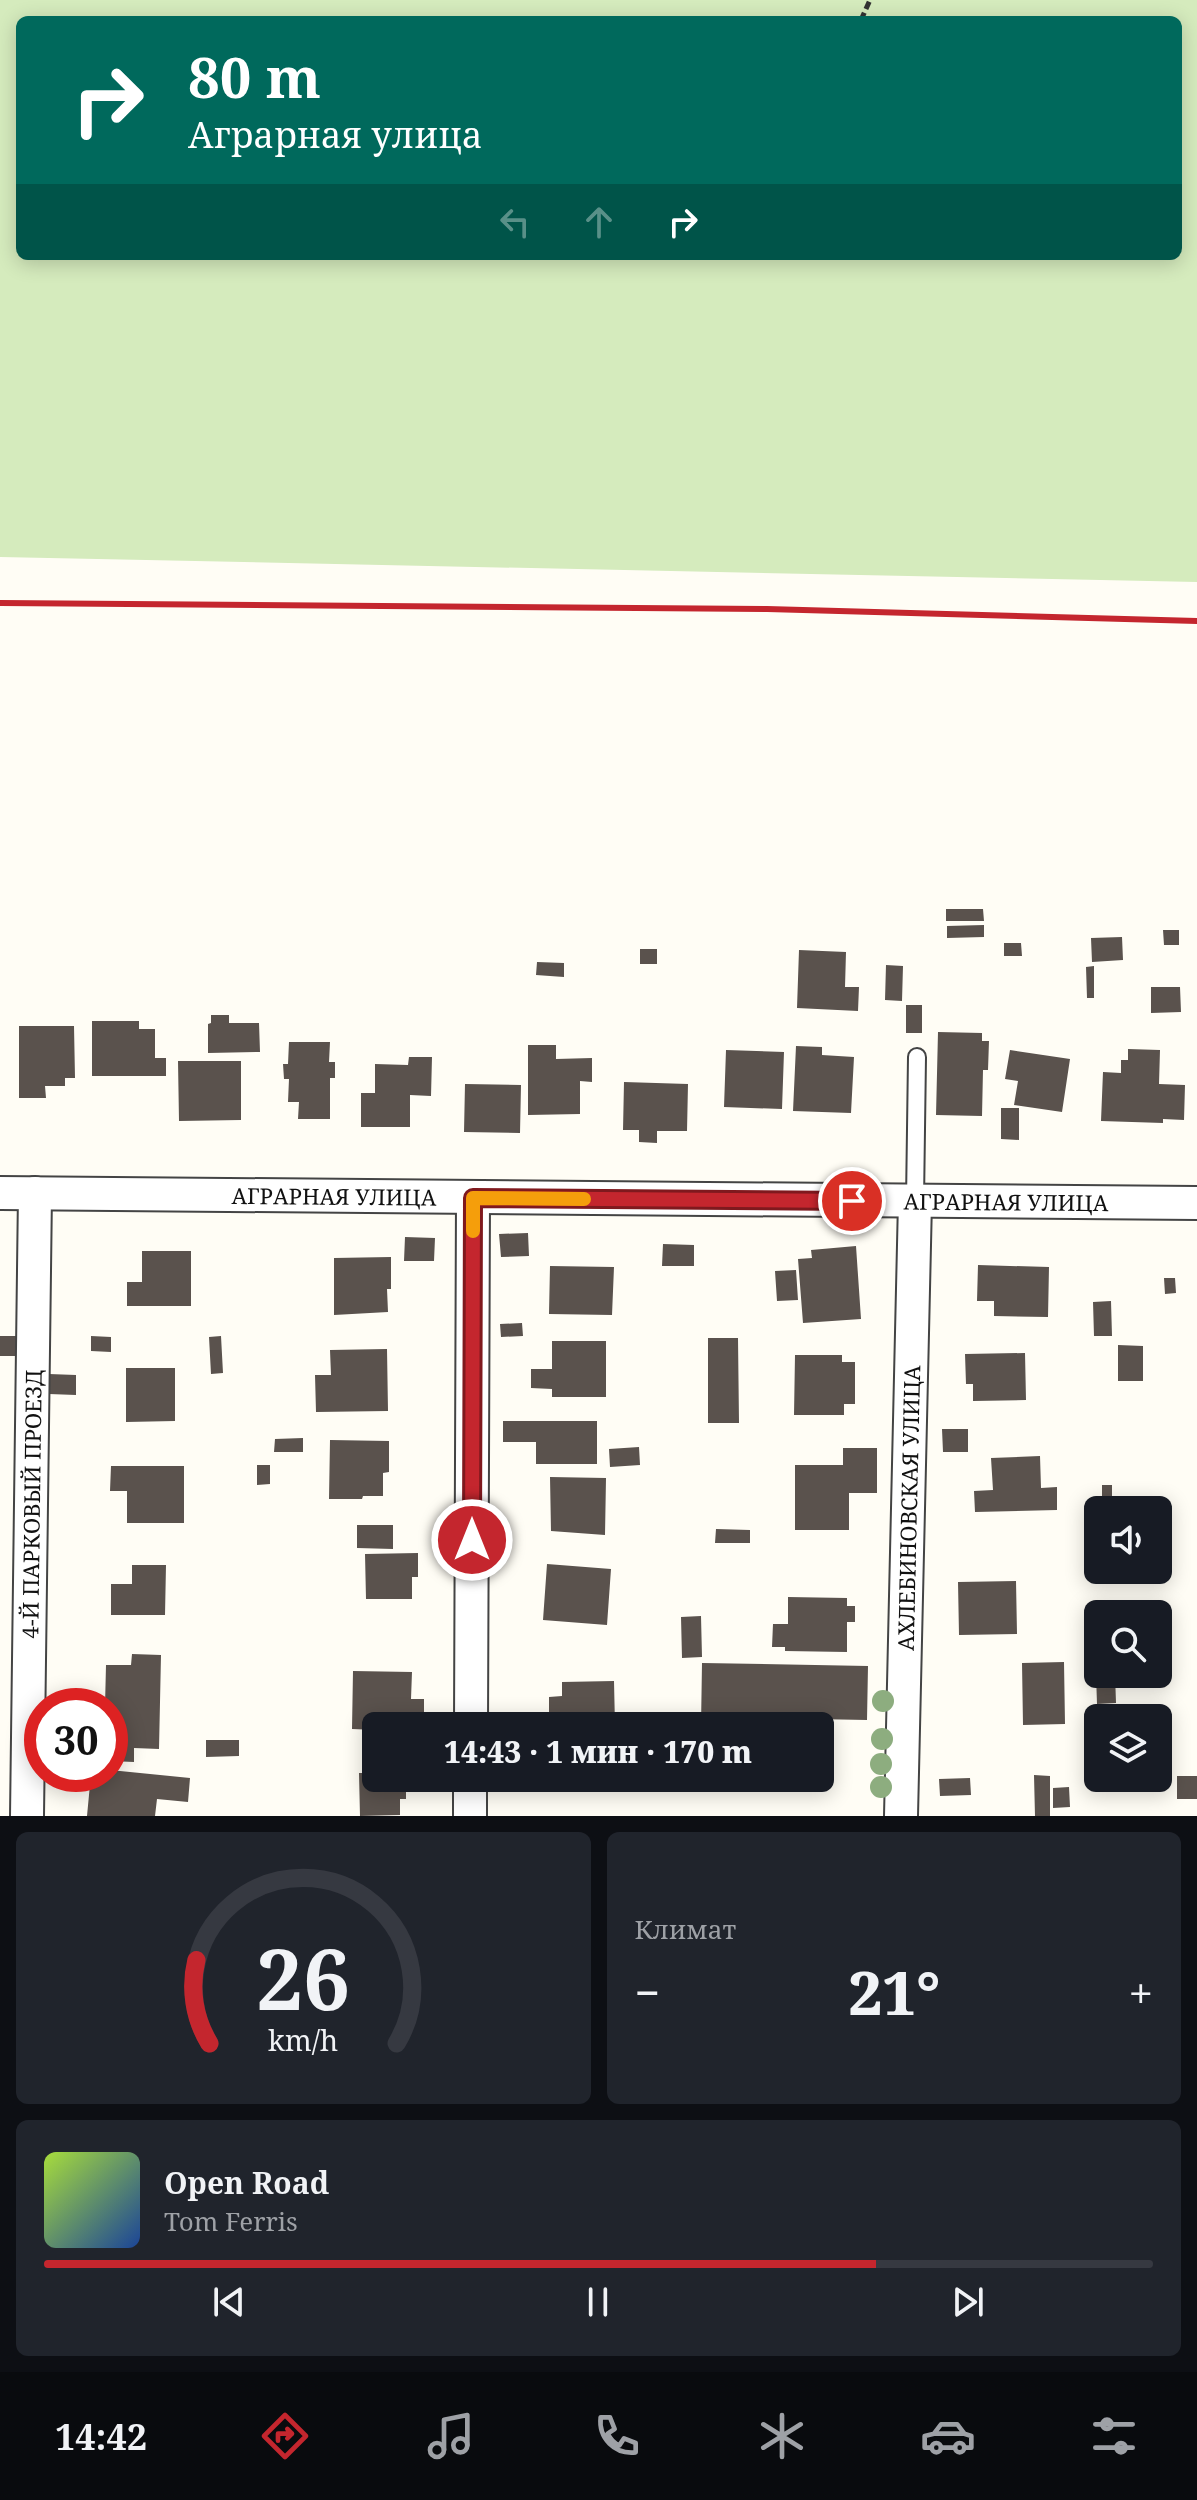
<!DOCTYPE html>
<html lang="ru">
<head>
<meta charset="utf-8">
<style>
  :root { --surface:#171b24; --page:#20242c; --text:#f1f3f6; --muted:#9ea1a6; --line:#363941; --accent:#c4262e }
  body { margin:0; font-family:"Noto Serif",serif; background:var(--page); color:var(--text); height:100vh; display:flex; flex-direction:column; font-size:30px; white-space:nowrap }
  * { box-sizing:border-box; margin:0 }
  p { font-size:26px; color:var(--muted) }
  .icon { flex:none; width:44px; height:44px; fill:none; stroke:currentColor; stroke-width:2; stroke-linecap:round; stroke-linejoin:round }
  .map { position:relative; height:1816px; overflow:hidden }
  .details { display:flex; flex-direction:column; gap:16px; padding:16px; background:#0d0f14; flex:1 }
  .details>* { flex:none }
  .guide { position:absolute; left:16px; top:16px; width:1166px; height:244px; border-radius:12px; box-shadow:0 4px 20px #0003; background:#00695c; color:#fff; overflow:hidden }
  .buttons { position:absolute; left:1084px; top:1496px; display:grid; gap:16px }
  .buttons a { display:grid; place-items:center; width:88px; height:88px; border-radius:12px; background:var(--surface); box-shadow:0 4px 20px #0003; font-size:40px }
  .speed { position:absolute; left:24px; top:1688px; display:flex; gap:16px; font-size:40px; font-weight:700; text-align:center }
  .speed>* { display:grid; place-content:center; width:104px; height:104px; border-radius:50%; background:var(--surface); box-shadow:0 4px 20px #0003; line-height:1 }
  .speed .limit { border:12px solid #d22; background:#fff; color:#111 }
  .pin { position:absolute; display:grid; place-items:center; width:68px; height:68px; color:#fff; margin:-34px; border:4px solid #fff; border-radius:50%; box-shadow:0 2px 8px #0007 }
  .me { position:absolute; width:88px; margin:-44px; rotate:0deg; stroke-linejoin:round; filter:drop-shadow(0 0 6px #0008) }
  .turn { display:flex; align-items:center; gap:28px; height:168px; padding:0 40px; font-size:36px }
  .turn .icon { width:104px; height:104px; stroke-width:2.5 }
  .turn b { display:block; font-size:56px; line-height:68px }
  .lanes { display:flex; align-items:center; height:76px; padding:0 40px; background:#0003; justify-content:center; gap:40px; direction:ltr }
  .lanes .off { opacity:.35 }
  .big { font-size:60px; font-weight:800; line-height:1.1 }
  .details .widget { flex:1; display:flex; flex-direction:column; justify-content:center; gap:12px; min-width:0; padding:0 28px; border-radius:12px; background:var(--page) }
  .details .dial { align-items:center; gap:0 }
  .dial svg { height:208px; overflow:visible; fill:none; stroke:var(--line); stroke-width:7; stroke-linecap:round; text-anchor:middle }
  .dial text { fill:var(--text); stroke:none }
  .song { display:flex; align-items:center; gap:24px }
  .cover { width:96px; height:96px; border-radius:12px; background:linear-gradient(135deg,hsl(80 70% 55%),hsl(220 70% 35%)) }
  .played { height:8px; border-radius:4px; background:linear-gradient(90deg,var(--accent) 75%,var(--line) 75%) }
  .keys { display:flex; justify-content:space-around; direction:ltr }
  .heat { display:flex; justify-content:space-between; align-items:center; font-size:44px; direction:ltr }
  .details .tiles { flex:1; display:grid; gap:16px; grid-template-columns:1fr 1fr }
  .widget:last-child { grid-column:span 2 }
  .trip { position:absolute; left:362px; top:1712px; width:472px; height:80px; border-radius:12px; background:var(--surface); box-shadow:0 4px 20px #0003; font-weight:800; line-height:80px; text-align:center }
  .tab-bar { display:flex; height:128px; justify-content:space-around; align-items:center; background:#090b0e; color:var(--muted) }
  .tab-bar .icon { width:56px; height:56px }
  .tab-bar .current { color:var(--accent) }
  .tab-bar b { font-size:36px; color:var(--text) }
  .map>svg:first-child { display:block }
  .green { fill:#d5ebbd; fill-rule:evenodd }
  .building { fill:#5a524d }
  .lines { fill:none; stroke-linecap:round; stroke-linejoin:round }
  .lane-casing { stroke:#444; stroke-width:20 }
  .street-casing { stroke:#444; stroke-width:36 }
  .path { stroke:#333; stroke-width:5; stroke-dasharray:8 4; stroke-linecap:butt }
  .lane { stroke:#fff; stroke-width:16 }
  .street { stroke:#fff; stroke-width:32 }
  .rail { stroke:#c4262e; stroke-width:6 }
  .tree { fill:#8dad7f }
  .route-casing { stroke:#7f191e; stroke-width:20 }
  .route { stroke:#c4262e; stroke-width:14 }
  .slow { stroke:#f59e0b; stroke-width:14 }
  .labels { text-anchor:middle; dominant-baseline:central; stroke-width:8; stroke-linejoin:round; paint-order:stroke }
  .street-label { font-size:22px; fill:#111; stroke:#fff }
</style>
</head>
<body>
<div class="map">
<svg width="1197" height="1816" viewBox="0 0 1197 1816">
  <rect width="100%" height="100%" fill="#fffdf5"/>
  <path class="green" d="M 0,0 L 1197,0 L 1197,582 L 0,557 ZM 20,20 L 1178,20 L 1178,256 L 20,256 Z"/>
  <path class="building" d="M 946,909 L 983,909 L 984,921 L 946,921 Z
    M 984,925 L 984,937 L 947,938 L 947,926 Z
    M 1163,930 L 1179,930 L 1179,945 L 1164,945 Z
    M 1122,937 L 1123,960 L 1092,962 L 1091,938 Z
    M 1004,943 L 1021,943 L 1022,956 L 1004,956 Z
    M 640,949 L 657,949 L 657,964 L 640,964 Z
    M 799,950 L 846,952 L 845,987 L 859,987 L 858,1011 L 797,1008 Z
    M 537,962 L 564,963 L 564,977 L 536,975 Z
    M 886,965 L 903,966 L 902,1001 L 885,1000 Z
    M 1094,966 L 1094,998 L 1087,998 L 1086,967 Z
    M 1151,987 L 1180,987 L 1181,1012 L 1151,1013 Z
    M 906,1005 L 922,1005 L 922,1033 L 906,1033 Z
    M 211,1015 L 229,1015 L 229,1023 L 259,1023 L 260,1052 L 208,1053 L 208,1024 L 211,1023 Z
    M 92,1021 L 139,1021 L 139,1029 L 155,1029 L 155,1058 L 166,1058 L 166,1076 L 92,1076 Z
    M 19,1026 L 74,1026 L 75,1078 L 65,1078 L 65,1086 L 45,1086 L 46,1098 L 19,1098 Z
    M 938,1032 L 982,1033 L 982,1041 L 989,1041 L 988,1070 L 983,1070 L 982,1116 L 936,1115 Z
    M 289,1042 L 330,1042 L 329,1062 L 335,1062 L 335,1078 L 330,1078 L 330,1119 L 298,1119 L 299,1102 L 288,1102 L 289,1079 L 284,1079 L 283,1064 L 288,1064 Z
    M 528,1045 L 556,1045 L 556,1059 L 592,1058 L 592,1082 L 580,1081 L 580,1114 L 528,1115 Z
    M 796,1046 L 822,1047 L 822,1055 L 854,1057 L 851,1113 L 793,1111 Z
    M 1128,1049 L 1160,1050 L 1159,1084 L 1185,1085 L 1184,1120 L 1163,1119 L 1163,1123 L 1101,1121 L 1103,1072 L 1121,1073 L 1121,1060 L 1128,1060 Z
    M 726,1050 L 784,1052 L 782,1109 L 724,1107 Z
    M 1010,1050 L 1070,1059 L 1062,1112 L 1014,1105 L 1018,1081 L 1005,1079 Z
    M 409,1057 L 432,1057 L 431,1096 L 410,1095 L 410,1127 L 361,1127 L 361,1093 L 375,1093 L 375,1064 L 408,1065 Z
    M 178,1061 L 241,1061 L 241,1120 L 179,1121 Z
    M 624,1082 L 688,1084 L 687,1131 L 657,1131 L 657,1143 L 639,1142 L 639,1130 L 623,1130 Z
    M 465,1084 L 521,1085 L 520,1133 L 464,1132 Z
    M 1001,1108 L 1019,1108 L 1019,1140 L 1001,1139 Z
    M 528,1233 L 529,1256 L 501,1257 L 499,1234 Z
    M 405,1237 L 435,1238 L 434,1261 L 404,1261 Z
    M 663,1244 L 694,1245 L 694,1266 L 662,1266 Z
    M 856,1246 L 861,1319 L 803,1323 L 798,1259 L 812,1258 L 811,1250 Z
    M 142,1251 L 191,1251 L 191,1306 L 127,1306 L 127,1282 L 142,1282 Z
    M 391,1257 L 391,1289 L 387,1289 L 388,1312 L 334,1315 L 334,1258 Z
    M 978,1265 L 1049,1267 L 1048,1317 L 994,1316 L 994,1301 L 977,1301 Z
    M 550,1266 L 614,1267 L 612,1315 L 549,1314 Z
    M 796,1270 L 798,1300 L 777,1301 L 775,1271 Z
    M 1164,1278 L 1175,1278 L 1176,1293 L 1165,1294 Z
    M 1111,1301 L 1112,1336 L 1094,1336 L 1093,1302 Z
    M 522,1323 L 523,1336 L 501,1337 L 500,1324 Z
    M 0,1336 L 19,1336 L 19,1356 L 0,1356 Z
    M 91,1336 L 111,1337 L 111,1352 L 91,1351 Z
    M 221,1336 L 223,1373 L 211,1374 L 209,1337 Z
    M 708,1338 L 738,1338 L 739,1423 L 708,1423 Z
    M 552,1341 L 606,1341 L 606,1397 L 552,1397 L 552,1389 L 531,1388 L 531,1369 L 552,1369 Z
    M 1118,1345 L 1143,1346 L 1143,1381 L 1118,1381 Z
    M 387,1349 L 388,1411 L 316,1412 L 315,1375 L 331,1375 L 330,1350 Z
    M 1025,1353 L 1026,1400 L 973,1401 L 973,1384 L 966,1384 L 965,1354 Z
    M 795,1355 L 842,1355 L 842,1362 L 855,1362 L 855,1404 L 844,1404 L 844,1415 L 794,1415 Z
    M 126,1368 L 175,1368 L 175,1421 L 126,1422 Z
    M 49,1374 L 76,1375 L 76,1395 L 49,1394 Z
    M 503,1421 L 597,1421 L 597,1464 L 536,1464 L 536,1442 L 503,1442 Z
    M 942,1429 L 968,1429 L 968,1452 L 943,1452 Z
    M 303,1438 L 303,1452 L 274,1452 L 275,1439 Z
    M 330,1440 L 389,1441 L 389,1472 L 383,1473 L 383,1496 L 363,1496 L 362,1499 L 329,1499 Z
    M 639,1447 L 640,1465 L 610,1467 L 609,1449 Z
    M 843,1448 L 877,1448 L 877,1493 L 849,1493 L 849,1530 L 795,1530 L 795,1465 L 843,1465 Z
    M 1040,1456 L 1041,1488 L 1057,1487 L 1057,1510 L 975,1512 L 974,1491 L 993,1490 L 991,1458 Z
    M 257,1465 L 270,1465 L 270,1484 L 257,1485 Z
    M 111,1466 L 184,1466 L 184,1523 L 127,1523 L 127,1491 L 110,1491 Z
    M 550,1477 L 606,1478 L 605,1535 L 551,1531 Z
    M 1102,1485 L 1112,1485 L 1112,1510 L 1102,1510 Z
    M 357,1525 L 393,1525 L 393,1549 L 357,1548 Z
    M 716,1529 L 750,1530 L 750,1543 L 715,1543 Z
    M 418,1553 L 418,1577 L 412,1577 L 412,1599 L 366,1599 L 365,1554 Z
    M 547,1564 L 611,1569 L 607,1625 L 543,1620 Z
    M 132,1565 L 166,1565 L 165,1615 L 111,1615 L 111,1584 L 132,1584 Z
    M 1016,1581 L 1017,1634 L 959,1635 L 958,1582 Z
    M 788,1597 L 847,1598 L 847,1606 L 855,1606 L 855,1622 L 847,1622 L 847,1652 L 785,1651 L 785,1647 L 772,1647 L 773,1624 L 788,1624 Z
    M 701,1616 L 702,1657 L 682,1658 L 681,1617 Z
    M 132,1654 L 161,1655 L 159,1749 L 134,1748 L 134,1762 L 110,1761 L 110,1706 L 105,1706 L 106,1665 L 131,1665 Z
    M 1064,1662 L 1065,1724 L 1023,1725 L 1022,1663 Z
    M 702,1663 L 868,1666 L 867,1720 L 757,1718 L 757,1726 L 701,1726 Z
    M 353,1671 L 412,1672 L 411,1699 L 424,1699 L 424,1723 L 409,1723 L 409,1726 L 376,1726 L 376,1730 L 352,1729 Z
    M 1096,1674 L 1115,1674 L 1116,1703 L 1097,1704 Z
    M 614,1681 L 615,1726 L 544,1726 L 543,1713 L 549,1713 L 549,1697 L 562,1696 L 562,1682 Z
    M 206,1740 L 239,1740 L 239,1756 L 206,1757 Z
    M 110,1770 L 190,1778 L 188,1802 L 157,1799 L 155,1816 L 87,1816 L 91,1774 L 110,1774 Z
    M 359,1773 L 376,1773 L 376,1778 L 406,1778 L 406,1799 L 400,1799 L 400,1815 L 360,1816 Z
    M 1034,1775 L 1050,1776 L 1050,1816 L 1035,1816 Z
    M 1177,1776 L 1197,1776 L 1197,1799 L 1177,1799 Z
    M 970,1778 L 971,1795 L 940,1796 L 939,1779 Z
    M 1069,1787 L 1070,1807 L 1053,1808 L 1053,1788 Z"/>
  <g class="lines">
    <g class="lane-casing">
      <path id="lane" d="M 915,1201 L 917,1057"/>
    </g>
    <g class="street-casing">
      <g id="street">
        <path id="s1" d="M 0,1193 L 1197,1203"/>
        <path d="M 471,1726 L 473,1198"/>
        <path id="s2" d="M 27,1816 L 35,1193"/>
        <path d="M 470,1816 L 470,1778"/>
        <path id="s3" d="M 901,1816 L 915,1201"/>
      </g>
    </g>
    <path class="path" d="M 861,20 L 870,0"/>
    <use href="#lane" class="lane"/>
    <use href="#street" class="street"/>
    <path class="rail" d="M 0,603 L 767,609 L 1197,621"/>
  </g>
  <g class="tree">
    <circle cx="883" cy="1701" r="11"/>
    <circle cx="882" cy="1739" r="11"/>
    <circle cx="881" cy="1764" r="11"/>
    <circle cx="881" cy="1787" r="11"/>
  </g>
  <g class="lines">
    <g class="route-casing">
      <path id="route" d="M 472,1540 L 473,1198 L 852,1201"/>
    </g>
    <use href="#route" class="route"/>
    <path class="slow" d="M 473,1231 L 473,1198 L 584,1199"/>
  </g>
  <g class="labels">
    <g class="street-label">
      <text stroke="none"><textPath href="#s1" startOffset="334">АГРАРНАЯ УЛИЦА</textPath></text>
      <text stroke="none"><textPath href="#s1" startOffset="1006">АГРАРНАЯ УЛИЦА</textPath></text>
      <text stroke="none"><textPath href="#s2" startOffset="312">4-Й ПАРКОВЫЙ ПРОЕЗД</textPath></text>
      <text stroke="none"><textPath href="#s3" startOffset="308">АХЛЕБИНОВСКАЯ УЛИЦА</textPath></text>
    </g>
  </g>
</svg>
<div class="buttons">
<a><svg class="icon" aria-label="sound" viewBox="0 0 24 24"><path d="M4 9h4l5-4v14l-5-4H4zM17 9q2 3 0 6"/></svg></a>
<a><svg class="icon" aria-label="search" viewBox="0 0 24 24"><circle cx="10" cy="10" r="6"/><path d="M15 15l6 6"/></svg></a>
<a><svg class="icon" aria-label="layers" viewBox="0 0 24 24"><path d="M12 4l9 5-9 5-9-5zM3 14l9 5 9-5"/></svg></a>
</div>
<div class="speed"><div class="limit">30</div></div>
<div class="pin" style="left:852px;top:1201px;background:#d93025"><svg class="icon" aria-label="arrive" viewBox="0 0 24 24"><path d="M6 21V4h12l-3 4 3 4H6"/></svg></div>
<svg class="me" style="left:472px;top:1540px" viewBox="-20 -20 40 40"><circle r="17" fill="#c4262e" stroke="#fff" stroke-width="3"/><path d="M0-11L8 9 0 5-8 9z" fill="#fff"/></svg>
<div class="trip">14:43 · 1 мин · 170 m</div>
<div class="guide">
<div class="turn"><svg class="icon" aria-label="right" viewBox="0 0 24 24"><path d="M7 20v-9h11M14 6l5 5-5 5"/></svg><div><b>80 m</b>Аграрная улица</div></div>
<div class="lanes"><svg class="icon off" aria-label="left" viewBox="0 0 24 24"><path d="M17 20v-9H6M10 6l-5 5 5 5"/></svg><svg class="icon off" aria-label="ahead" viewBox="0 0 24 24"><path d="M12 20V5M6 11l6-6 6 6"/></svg><svg class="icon" aria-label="right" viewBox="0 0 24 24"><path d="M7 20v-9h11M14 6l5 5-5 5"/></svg></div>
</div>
</div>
<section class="details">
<div class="tiles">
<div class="widget dial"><svg viewBox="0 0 100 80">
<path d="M14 69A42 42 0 1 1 86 69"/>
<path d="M14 69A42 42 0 0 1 9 37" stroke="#c4262e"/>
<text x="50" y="56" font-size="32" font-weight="700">26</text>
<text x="50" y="72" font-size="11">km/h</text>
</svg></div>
<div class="widget"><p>Климат</p>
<div class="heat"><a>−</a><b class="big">21°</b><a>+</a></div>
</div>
<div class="widget">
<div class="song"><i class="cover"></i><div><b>Open Road</b><p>Tom Ferris</p></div></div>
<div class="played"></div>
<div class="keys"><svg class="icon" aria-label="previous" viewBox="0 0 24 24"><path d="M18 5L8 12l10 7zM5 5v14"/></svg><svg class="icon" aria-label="pause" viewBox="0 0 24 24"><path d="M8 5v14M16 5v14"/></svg><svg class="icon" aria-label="next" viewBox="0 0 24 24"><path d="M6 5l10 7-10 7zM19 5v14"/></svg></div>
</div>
</div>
</section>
<nav class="tab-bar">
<b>14:42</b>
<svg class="icon current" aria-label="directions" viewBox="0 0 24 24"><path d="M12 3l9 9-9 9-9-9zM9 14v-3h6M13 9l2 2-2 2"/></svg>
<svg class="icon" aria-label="music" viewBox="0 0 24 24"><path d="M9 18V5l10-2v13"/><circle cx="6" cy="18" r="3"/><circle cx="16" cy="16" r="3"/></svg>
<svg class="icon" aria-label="phone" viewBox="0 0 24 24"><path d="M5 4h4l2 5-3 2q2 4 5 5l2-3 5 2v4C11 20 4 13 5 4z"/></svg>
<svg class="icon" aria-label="climate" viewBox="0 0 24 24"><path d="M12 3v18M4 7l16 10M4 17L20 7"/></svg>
<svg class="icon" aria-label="car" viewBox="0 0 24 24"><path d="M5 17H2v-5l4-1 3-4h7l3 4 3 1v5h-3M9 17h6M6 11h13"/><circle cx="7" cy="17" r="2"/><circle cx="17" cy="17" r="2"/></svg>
<svg class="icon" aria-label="filters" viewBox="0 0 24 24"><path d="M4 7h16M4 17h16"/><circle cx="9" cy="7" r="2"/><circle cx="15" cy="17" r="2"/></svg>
</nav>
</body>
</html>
